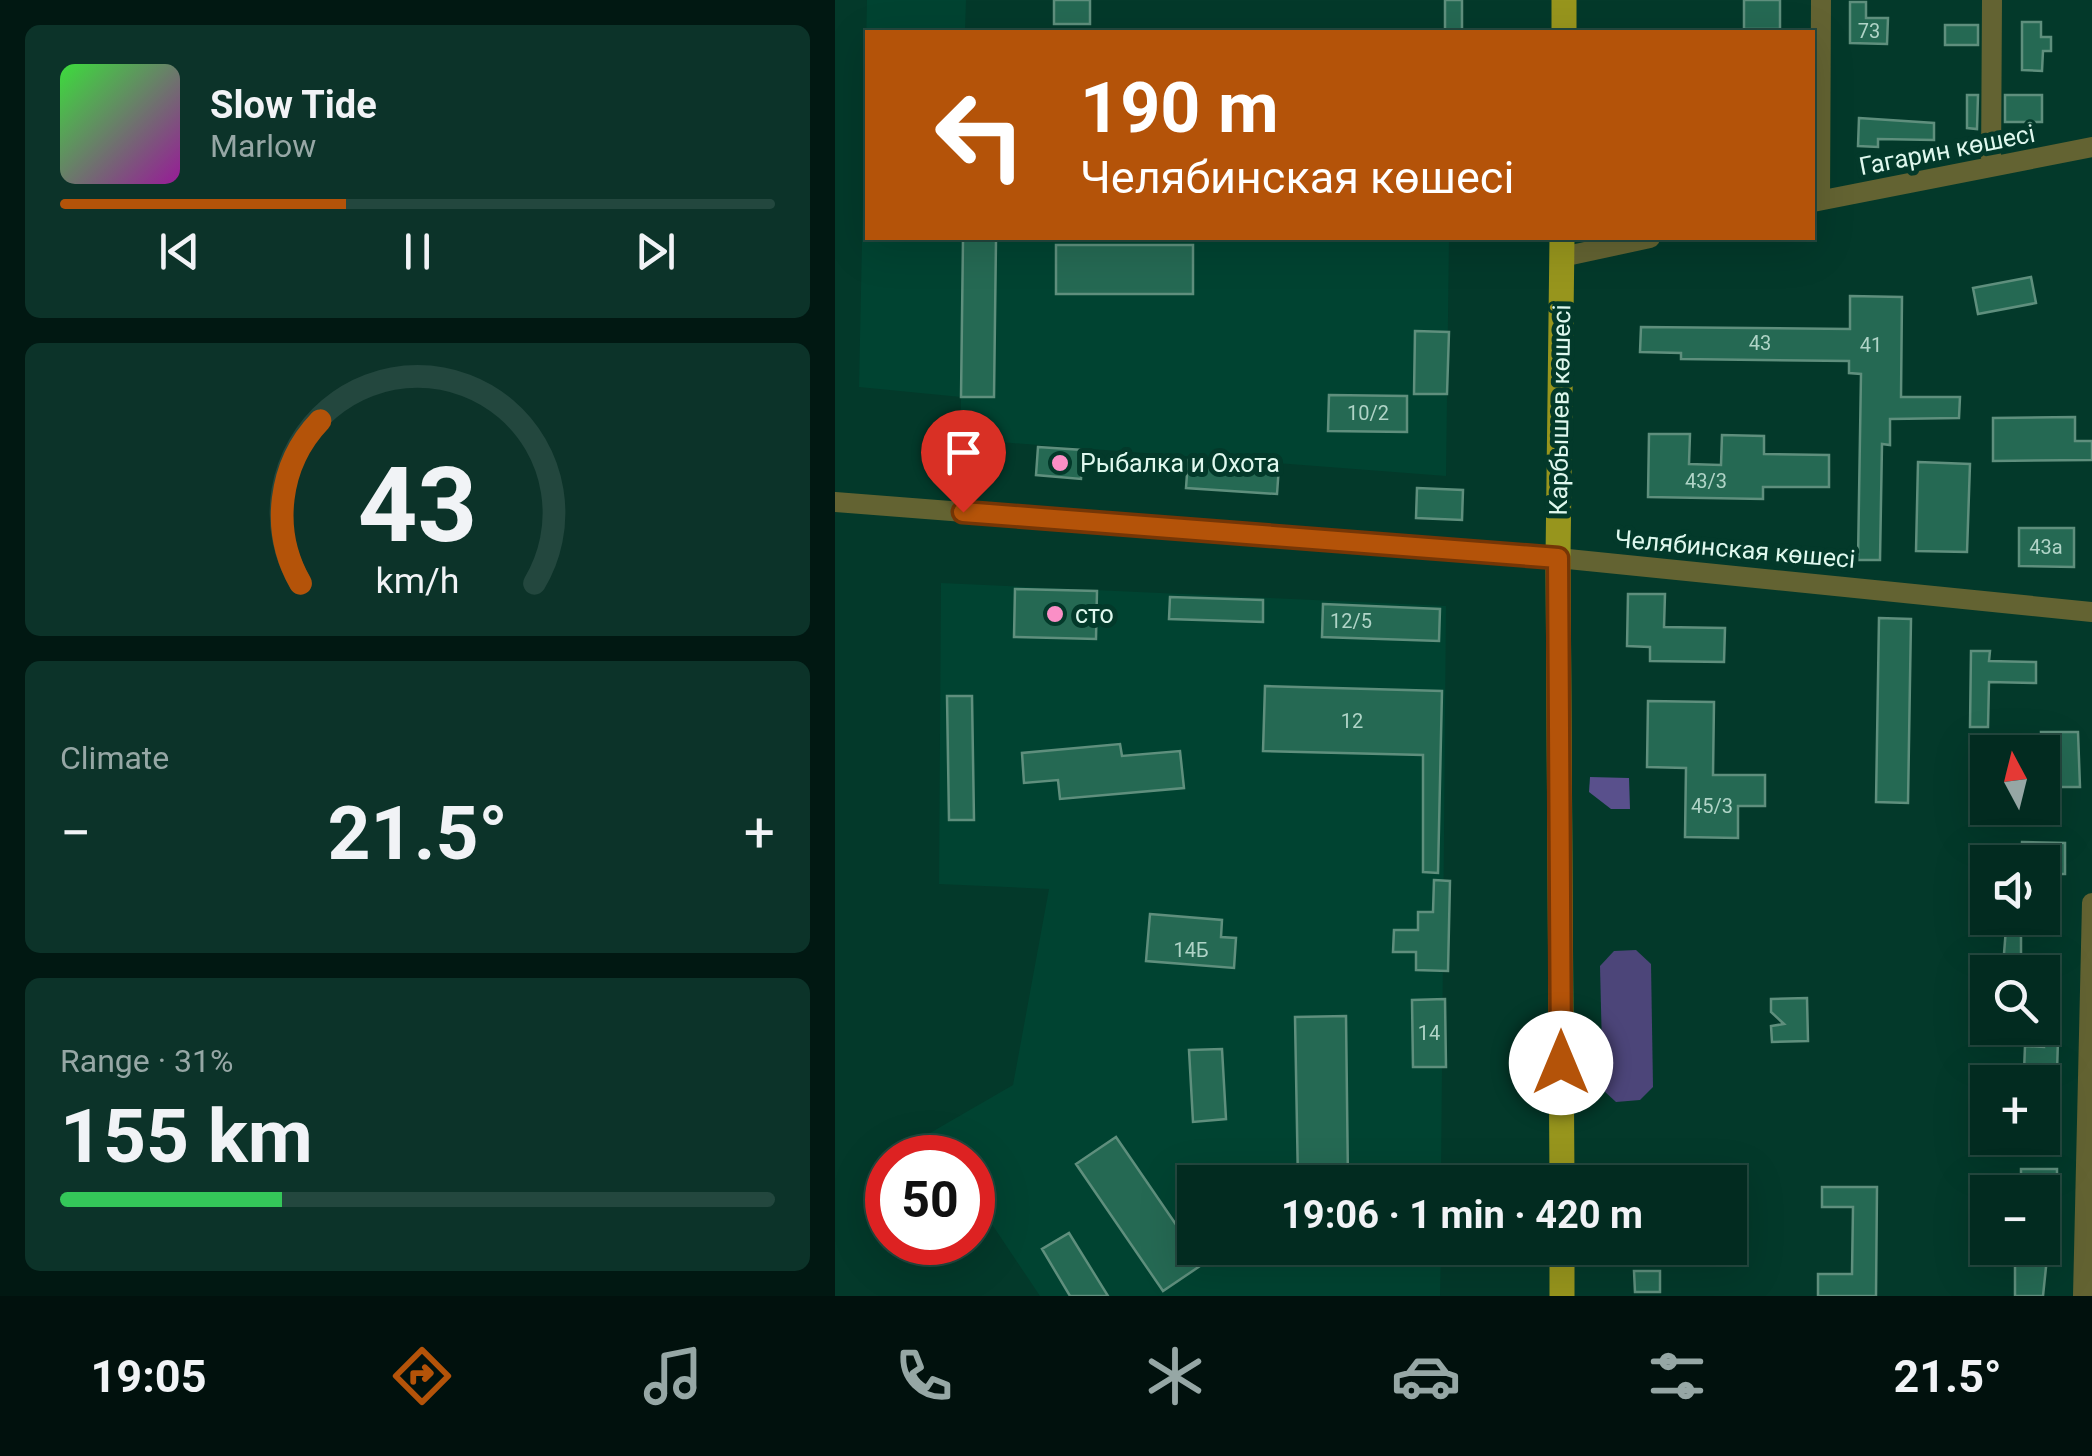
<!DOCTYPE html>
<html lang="en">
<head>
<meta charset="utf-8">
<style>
  :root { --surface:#022b20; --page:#0c3329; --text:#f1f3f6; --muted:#96a7a5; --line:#23473e; --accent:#b45309 }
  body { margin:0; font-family:Roboto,sans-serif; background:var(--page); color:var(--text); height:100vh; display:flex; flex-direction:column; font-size:38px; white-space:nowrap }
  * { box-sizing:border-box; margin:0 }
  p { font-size:32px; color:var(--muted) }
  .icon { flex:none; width:55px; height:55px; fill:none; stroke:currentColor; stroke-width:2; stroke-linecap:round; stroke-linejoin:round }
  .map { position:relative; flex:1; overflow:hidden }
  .panel { display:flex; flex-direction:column; gap:25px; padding:25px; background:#011812; width:835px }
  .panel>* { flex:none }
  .hud { position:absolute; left:30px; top:30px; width:950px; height:210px; border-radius:0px; box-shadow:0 10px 40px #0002,0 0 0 2px var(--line); background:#b45309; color:#fff; overflow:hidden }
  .needle { width:65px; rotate:353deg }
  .buttons { position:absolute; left:1135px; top:735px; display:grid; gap:20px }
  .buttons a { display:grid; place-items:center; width:90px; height:90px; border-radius:0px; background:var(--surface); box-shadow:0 10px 40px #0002,0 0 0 2px var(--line); font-size:50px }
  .speed { position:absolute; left:30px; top:1135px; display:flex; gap:20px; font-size:50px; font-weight:700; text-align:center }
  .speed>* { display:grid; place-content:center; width:130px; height:130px; border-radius:50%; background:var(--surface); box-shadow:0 10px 40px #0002,0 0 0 2px var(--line); line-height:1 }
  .speed .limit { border:15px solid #d22; background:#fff; color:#111 }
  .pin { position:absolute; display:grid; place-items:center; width:85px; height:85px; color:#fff; margin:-102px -42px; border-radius:50% 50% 50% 0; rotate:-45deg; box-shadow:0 0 10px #0007 }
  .pin .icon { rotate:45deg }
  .me { position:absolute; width:110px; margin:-55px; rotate:0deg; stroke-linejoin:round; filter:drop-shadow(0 0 8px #0008) }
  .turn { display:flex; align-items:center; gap:35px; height:210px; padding:0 50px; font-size:45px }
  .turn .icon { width:130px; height:130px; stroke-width:2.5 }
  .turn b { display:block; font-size:70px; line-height:85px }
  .big { font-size:75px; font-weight:700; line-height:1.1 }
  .panel .tile { flex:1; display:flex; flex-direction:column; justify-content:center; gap:15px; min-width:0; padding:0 35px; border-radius:15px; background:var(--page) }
  .panel .dial { align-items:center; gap:0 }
  .dial svg { height:260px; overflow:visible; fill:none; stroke:var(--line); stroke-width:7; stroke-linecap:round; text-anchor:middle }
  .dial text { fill:var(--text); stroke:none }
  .song { display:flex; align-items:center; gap:30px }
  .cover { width:120px; height:120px; border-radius:15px; background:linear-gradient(135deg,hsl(120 70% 55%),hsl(300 70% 35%)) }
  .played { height:10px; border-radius:5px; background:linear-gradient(90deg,var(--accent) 40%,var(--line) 40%) }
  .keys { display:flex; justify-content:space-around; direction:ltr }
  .heat { display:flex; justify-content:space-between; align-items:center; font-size:55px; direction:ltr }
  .charge { height:15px; border-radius:8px; background:linear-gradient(90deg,#34c759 31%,var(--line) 0) }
  .trip { position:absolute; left:342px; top:1165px; width:570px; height:100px; border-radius:0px; background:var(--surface); box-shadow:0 10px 40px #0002,0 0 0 2px var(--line); font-weight:700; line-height:100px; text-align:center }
  .tabs { display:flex; height:160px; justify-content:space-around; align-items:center; background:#01110d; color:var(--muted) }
  .tabs .icon { width:70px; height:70px }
  .tabs .active { color:var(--accent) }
  .tabs b { font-size:45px; color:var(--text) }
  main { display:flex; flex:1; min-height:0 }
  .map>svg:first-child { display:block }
  .built { fill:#004331 }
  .green { fill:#4c4579 }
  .forest { fill:#59508c }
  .building { fill:#256953; stroke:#5f8f7d; stroke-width:2.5 }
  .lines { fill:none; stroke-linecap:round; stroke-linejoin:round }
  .minor { stroke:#636332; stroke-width:20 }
  .major { stroke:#97951d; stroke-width:25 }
  .route-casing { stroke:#753606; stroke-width:25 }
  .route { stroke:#b45309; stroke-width:18 }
  .poi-dot { fill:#fa8fc6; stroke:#03392a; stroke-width:4 }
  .labels { text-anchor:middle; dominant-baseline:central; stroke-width:10; stroke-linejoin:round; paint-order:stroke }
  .number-label { font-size:20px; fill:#b0d4c7 }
  .street-label { font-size:25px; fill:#dff8ee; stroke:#03392a }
  .poi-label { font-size:25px; fill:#dff8ee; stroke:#03392a; text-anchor:start }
</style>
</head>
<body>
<main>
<section class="panel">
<div class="tile">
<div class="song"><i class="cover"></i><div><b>Slow Tide</b><p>Marlow</p></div></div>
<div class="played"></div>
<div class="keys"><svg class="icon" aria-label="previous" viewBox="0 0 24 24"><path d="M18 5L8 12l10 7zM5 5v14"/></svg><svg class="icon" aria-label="pause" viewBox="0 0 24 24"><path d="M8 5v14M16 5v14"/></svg><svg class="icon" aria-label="next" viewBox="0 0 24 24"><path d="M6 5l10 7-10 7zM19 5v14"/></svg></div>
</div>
<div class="tile dial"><svg viewBox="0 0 100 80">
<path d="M14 69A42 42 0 1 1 86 69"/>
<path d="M14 69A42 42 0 0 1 20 19" stroke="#b45309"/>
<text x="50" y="56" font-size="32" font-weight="700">43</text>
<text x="50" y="72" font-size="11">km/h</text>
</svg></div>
<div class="tile"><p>Climate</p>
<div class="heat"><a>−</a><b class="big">21.5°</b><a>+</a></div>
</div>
<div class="tile"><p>Range · 31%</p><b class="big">155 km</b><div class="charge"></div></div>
</section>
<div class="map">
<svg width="1257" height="1296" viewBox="0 0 1257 1296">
  <rect width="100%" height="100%" fill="#03392a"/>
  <path class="built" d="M 32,0 L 131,0 L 130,32 L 32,32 L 32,238 L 614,238 L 611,476 L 125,439 L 126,397 L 24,387 Z
    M 106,583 L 611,606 L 606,1182 L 360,1182 L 360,1248 L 606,1248 L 605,1296 L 205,1296 L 138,1196 L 138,1158 L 111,1157 L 95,1133 L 178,1085 L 214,889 L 104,884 Z"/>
  <path class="green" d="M 801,950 L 816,964 L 818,1087 L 805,1100 L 781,1102 L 768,1090 L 765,966 L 779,951 Z"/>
  <path class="forest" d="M 755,777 L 794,778 L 795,809 L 776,809 L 754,792 Z"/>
  <path class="building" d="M 219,0 L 255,0 L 255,24 L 219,24 Z
    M 610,0 L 627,0 L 627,32 L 610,32 Z
    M 909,0 L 945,0 L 945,29 L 909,29 Z
    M 1015,2 L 1031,2 L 1031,18 L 1053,18 L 1052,44 L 1015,43 Z
    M 1187,22 L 1206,22 L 1206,37 L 1216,37 L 1216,51 L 1208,51 L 1207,71 L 1187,70 Z
    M 1110,25 L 1143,25 L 1143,45 L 1110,45 Z
    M 1132,95 L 1143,95 L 1142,129 L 1132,128 Z
    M 1170,95 L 1207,95 L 1207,122 L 1170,122 Z
    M 1024,118 L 1099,123 L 1099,140 L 1043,139 L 1043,147 L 1023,146 Z
    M 128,239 L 161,240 L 159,397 L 126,397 Z
    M 221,245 L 358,245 L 358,294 L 221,294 Z
    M 1196,277 L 1201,303 L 1143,314 L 1138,288 Z
    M 1015,296 L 1067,297 L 1066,397 L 1125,397 L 1124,418 L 1055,419 L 1055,445 L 1047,444 L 1045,560 L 1023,560 L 1026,374 L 1014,373 L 1014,361 L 846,359 L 846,353 L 805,352 L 806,327 L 1015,329 Z
    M 580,331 L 614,332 L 612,394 L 579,394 Z
    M 494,395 L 572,396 L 572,432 L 493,431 Z
    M 1240,417 L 1240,441 L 1257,441 L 1257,460 L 1158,461 L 1158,418 Z
    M 814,434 L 855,434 L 854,464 L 886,465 L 887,435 L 929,436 L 929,454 L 994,455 L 994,487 L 928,487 L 928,499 L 813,497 Z
    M 203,447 L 248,450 L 246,479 L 201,475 Z
    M 353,460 L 444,466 L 442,494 L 351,488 Z
    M 1083,462 L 1135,464 L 1132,552 L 1081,551 Z
    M 582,488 L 628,490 L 627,520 L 581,518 Z
    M 1184,528 L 1239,528 L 1239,567 L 1184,566 Z
    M 180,589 L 262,591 L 261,639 L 179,637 Z
    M 793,594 L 830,594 L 829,627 L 890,628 L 889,662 L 815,661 L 815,647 L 792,646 Z
    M 335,597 L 428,600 L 428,622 L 334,619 Z
    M 488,604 L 605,609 L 604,641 L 487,637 Z
    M 1044,618 L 1076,619 L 1073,803 L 1041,802 Z
    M 1136,651 L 1155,651 L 1154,661 L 1201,662 L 1201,683 L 1154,682 L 1153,727 L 1135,727 Z
    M 430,686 L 607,691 L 603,873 L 588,872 L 588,755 L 428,751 Z
    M 112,696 L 137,696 L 139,820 L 114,820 Z
    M 813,701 L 879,702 L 878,775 L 930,775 L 930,806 L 903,806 L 903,838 L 850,837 L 851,768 L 812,767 Z
    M 1206,732 L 1243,732 L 1245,787 L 1208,787 Z
    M 285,744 L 287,756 L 345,751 L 349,788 L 225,799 L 223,780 L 189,783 L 187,753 Z
    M 1187,842 L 1230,843 L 1230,874 L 1208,874 L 1208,862 L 1186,862 Z
    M 599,880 L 615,881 L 613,971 L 581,970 L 581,952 L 558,952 L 559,930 L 583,930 L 583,912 L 598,912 Z
    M 315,914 L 387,920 L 386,937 L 401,938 L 399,968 L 311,961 Z
    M 1171,928 L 1186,929 L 1186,968 L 1168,967 Z
    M 1208,975 L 1225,975 L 1222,1072 L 1189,1072 L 1190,1046 L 1209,1047 Z
    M 972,998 L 973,1041 L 937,1042 L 936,1026 L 949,1024 L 936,1012 L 936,999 Z
    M 610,999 L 611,1067 L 578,1067 L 577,1000 Z
    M 511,1016 L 513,1182 L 463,1182 L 460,1017 Z
    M 387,1049 L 391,1119 L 358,1122 L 354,1050 Z
    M 1208,1098 L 1222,1098 L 1221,1135 L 1208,1135 Z
    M 281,1137 L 368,1264 L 328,1291 L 241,1164 Z
    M 1186,1169 L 1222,1169 L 1222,1200 L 1208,1200 L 1208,1192 L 1186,1192 Z
    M 987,1187 L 1042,1187 L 1041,1296 L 983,1296 L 983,1274 L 1017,1274 L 1018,1207 L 987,1207 Z
    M 234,1233 L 273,1296 L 235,1296 L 207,1249 Z
    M 1180,1248 L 1213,1248 L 1208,1296 L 1180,1296 Z
    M 799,1271 L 825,1271 L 825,1292 L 800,1292 Z"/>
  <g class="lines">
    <path class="minor" d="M 1156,167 L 1157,0
      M 985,200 L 986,0
      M 978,202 L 1257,147
      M 727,257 L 815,238
      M 0,502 L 723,558 L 1257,612
      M 1248,1296 L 1257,903"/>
    <path class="major" d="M 729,32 L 729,0
      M 727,1182 L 723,558 L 727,238
      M 727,1248 L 727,1296"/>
  </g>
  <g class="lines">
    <g class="route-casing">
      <path id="route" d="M 128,512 L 723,558 L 726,1063"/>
    </g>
    <use href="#route" class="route"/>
  </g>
  <g class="poi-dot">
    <circle cx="225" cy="463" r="10"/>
    <circle cx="220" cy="614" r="10"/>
  </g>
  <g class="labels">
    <g class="number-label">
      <text x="1034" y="31">73</text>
      <text x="925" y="343">43</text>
      <text x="1036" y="345">41</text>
      <text x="533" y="413">10/2</text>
      <text x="871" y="481">43/3</text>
      <text x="1211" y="547">43а</text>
      <text x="516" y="621">12/5</text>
      <text x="517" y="721">12</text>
      <text x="877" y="806">45/3</text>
      <text x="356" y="950">14Б</text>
      <text x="594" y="1033">14</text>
    </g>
    <g class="street-label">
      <text transform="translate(1112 150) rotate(-11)">Гагарин көшесі</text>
      <text transform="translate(725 410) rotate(-89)">Карбышев көшесі</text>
      <text transform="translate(900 549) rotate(5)">Челябинская көшесі</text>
    </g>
    <g class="poi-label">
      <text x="245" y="463">Рыбалка и Охота</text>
      <text x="240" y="614">сто</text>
    </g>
  </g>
</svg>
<div class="buttons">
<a><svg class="needle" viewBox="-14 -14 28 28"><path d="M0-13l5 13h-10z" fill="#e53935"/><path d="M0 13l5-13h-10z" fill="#96a7a5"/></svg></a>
<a><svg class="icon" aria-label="sound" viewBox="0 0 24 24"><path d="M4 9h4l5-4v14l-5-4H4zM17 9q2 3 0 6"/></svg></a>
<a><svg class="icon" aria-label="search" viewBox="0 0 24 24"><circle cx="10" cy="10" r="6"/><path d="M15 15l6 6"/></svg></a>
<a>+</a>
<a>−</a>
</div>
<div class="speed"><div class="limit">50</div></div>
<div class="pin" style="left:128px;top:512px;background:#d93025"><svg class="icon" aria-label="arrive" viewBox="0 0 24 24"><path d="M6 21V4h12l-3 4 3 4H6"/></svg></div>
<svg class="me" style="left:726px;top:1063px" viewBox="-20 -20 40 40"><circle r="19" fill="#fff"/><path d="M0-13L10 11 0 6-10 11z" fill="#b45309"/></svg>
<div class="trip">19:06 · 1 min · 420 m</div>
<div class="hud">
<div class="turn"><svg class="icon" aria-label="left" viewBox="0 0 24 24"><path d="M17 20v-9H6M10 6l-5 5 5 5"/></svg><div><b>190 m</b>Челябинская көшесі</div></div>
</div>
</div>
</main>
<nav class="tabs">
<b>19:05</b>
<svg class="icon active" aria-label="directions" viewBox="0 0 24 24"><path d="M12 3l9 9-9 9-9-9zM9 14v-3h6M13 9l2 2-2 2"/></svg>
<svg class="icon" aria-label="music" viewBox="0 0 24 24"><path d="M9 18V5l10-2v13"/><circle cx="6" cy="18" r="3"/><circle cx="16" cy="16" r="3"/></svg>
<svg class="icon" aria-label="phone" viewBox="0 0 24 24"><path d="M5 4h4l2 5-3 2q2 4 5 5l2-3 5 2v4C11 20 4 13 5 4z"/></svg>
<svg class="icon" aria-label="climate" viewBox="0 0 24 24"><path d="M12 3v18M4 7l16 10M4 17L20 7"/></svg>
<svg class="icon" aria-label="car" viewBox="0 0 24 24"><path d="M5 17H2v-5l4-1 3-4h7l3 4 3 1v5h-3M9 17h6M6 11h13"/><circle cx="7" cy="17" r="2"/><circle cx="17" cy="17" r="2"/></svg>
<svg class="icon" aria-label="filters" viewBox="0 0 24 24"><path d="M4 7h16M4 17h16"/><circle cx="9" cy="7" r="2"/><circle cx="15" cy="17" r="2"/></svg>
<b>21.5°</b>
</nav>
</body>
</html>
